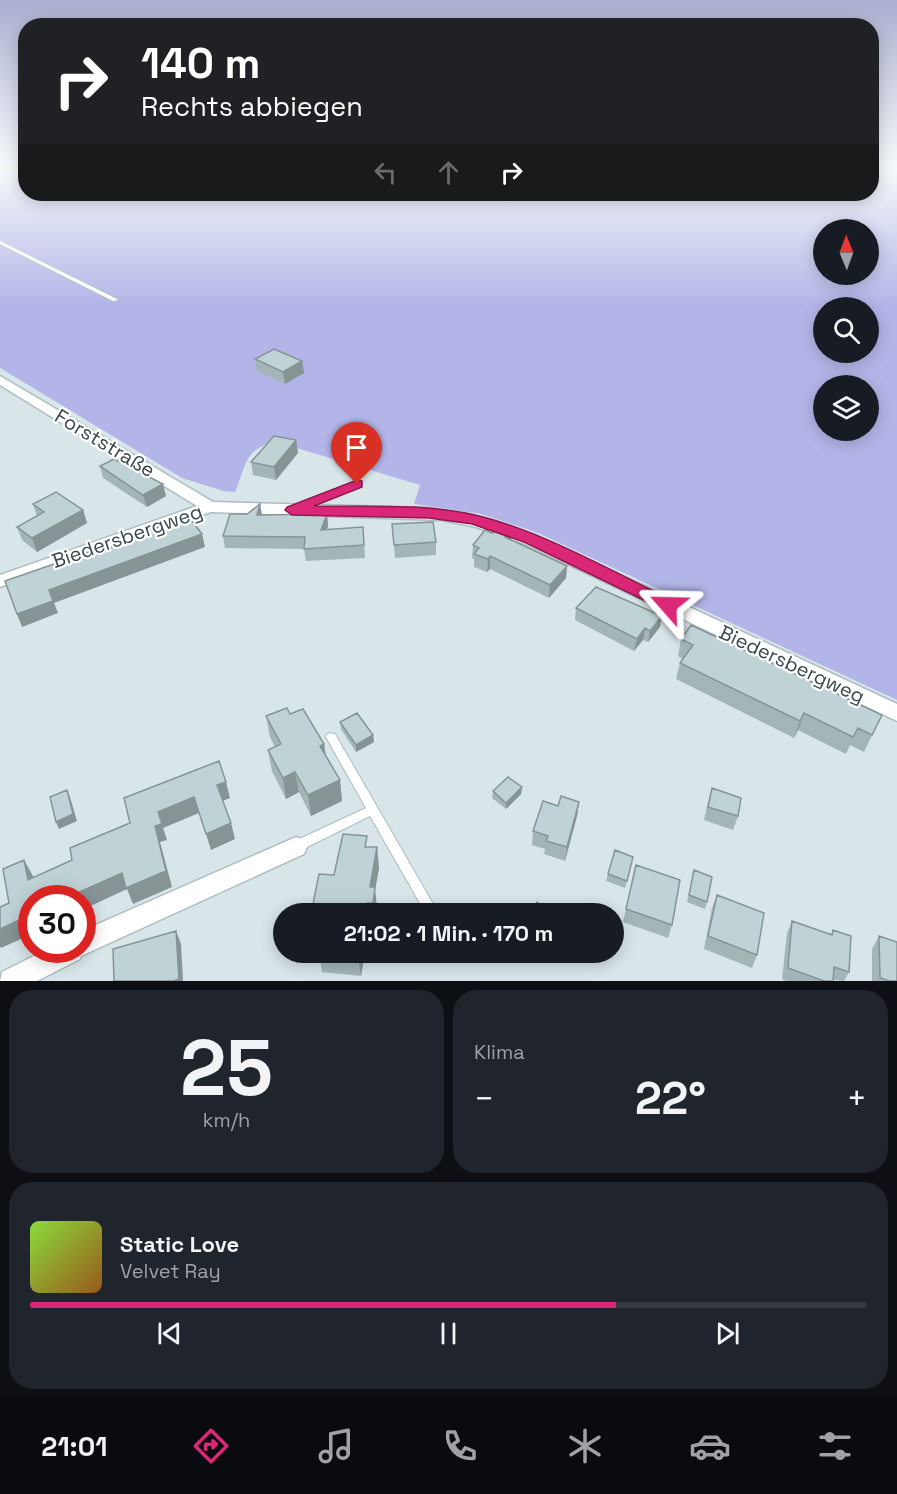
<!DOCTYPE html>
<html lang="de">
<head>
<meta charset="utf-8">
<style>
  :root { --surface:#171b24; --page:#20242c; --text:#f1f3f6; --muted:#9ea1a6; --line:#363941; --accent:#db2777 }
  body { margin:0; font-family:"Space Grotesk",sans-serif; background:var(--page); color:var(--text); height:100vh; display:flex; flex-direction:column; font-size:22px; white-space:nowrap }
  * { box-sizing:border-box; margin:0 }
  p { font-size:20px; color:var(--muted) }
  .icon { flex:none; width:33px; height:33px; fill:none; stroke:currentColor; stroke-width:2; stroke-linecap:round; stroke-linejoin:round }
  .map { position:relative; height:981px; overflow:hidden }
  .sheet { display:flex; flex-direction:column; gap:9px; padding:9px; background:#0d0f14; flex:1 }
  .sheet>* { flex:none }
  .hud { position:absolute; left:18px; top:18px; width:861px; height:183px; border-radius:24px; box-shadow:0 3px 15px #0003; background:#202124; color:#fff; overflow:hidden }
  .needle { width:39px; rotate:359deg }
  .fabs { position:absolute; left:813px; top:219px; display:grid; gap:12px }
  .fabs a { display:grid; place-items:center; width:66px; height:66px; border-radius:50%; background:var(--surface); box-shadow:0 3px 15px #0003; font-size:30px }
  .speed { position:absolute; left:18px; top:885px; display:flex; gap:12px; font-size:30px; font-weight:700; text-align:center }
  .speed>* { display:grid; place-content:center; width:78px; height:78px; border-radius:50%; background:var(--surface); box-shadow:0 3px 15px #0003; line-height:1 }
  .speed .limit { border:9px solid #d22; background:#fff; color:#111 }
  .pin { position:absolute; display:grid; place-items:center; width:51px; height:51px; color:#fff; margin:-62px -26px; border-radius:50% 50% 50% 0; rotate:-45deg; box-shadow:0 0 6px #0007 }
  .pin .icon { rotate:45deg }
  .me { position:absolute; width:66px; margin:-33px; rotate:295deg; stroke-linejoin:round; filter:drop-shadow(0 0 4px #0008) }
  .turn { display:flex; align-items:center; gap:21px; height:126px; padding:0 24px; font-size:27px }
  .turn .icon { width:78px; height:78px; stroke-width:2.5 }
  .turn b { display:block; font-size:42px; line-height:51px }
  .lanes { display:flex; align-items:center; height:57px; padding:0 24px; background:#0003; justify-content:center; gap:30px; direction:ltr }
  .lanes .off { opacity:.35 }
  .big { font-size:45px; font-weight:600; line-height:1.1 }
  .sheet .tile { flex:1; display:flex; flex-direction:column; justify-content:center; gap:9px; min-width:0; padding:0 21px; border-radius:24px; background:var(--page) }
  .sheet .dial { align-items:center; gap:0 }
  .dial b { font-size:78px; line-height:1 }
  .song { display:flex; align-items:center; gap:18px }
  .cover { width:72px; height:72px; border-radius:9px; background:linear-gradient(135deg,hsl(90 70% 55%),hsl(30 70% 35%)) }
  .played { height:6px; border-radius:3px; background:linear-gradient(90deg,var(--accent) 70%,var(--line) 70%) }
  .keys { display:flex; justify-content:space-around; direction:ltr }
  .heat { display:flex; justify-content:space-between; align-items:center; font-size:33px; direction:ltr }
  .sheet .tiles { flex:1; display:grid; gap:9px; grid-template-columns:1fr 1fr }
  .tile:last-child { grid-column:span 2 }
  .trip { position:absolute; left:273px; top:903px; width:351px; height:60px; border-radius:30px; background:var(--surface); box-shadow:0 3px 15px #0003; font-weight:600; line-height:60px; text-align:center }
  .tabs { display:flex; height:96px; justify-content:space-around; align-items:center; background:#090b0e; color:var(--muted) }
  .tabs .icon { width:42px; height:42px }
  .tabs .on { color:var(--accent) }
  .tabs b { font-size:27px; color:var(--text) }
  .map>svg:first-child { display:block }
  .residential { fill:#d8e5e9; fill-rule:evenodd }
  .green { fill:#b3b5e8; fill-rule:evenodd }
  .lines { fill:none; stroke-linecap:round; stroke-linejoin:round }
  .lane-casing { stroke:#acbdc0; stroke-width:2 }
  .street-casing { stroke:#acbdc0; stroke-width:3 }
  .lane { fill:#fff; fill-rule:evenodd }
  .street { fill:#fff; fill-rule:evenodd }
  .wall { fill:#a4b5b8 }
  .shaded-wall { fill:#869496 }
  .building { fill:#bfd3d6; stroke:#869496; stroke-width:1.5 }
  .route { fill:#db2777; stroke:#8e194d; stroke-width:1.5 }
  .labels { text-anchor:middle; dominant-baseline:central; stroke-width:4.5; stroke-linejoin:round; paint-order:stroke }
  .street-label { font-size:20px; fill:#384749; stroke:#fff }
</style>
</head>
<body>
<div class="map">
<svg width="897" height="981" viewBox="0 0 897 981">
  <rect width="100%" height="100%" fill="#eaf2f5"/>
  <path class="residential" d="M 0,368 L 182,478 L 223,491 L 235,492 L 242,466 L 262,445 L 273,441 L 421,485 L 415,504 L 481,514 L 538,533 L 897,700 L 897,981 L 0,981 ZM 32,898 L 82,898 L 82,950 L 32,950 ZM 284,914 L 614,914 L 614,952 L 284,952 Z"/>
  <path class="green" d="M 0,169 L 25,169 L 26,194 L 872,194 L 872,169 L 897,169 L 897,700 L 538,533 L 481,514 L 414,504 L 420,485 L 273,441 C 242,453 246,467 235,492 L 223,491 L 182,478 L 0,368 ZM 824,230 L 868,230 L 868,274 L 824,274 ZM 824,308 L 868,308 L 868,352 L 824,352 ZM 824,386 L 868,386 L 868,430 L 824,430 Z"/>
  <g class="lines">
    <g class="lane-casing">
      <path id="lane" d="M 0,241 L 117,299 L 118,300 L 113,301 L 0,244 Z
        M 354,482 L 360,482 L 361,484 L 360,486 L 296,511 L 293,511 L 289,509 L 290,507 Z
        M 331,733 L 335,734 L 433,904 L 435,908 L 433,912 L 430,914 L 425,912 L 370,816 L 301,850 L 297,851 L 293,850 L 291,846 L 293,842 L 366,808 L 326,737 L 327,734 Z"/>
    </g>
    <g class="street-casing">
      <path id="street" d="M 0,169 L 22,169 L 0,173 Z
        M 0,376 L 213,502 L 429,508 L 480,518 L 535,535 L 897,704 L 897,721 L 523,543 L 476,527 L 442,520 L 211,512 L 0,587 L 0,575 L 197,506 L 0,385 Z
        M 296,837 L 304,840 L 307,847 L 304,854 L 81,956 L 80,959 L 37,981 L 0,981 L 2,972 L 46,950 L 82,950 L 82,931 Z"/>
    </g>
    <use href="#lane" class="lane"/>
    <use href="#street" class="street"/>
  </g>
  <path class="wall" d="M 255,359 L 302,361 L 304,373 L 285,384 L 257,371 Z
    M 296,440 L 298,453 L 276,480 L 253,475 L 251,462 Z
    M 100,466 L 166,496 L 147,507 L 103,478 Z
    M 33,504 L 83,510 L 87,523 L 37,552 L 22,540 L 17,527 L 37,516 Z
    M 260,504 L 262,515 L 327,514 L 328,526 L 327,529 L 363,527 L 365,558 L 306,561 L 304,549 L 225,548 L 223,536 L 247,514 Z
    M 392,524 L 436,542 L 436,555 L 395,558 Z
    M 511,540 L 567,566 L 566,578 L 549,598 L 490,569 L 487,572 L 474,567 L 474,559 L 472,558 L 473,545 Z
    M 576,608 L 660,627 L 648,642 L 643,640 L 634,651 L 575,620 Z
    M 681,639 L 882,715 L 864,752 L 850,745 L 846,754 L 798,730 L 794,738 L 676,679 L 680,663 L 683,659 L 678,656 Z
    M 290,714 L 324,744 L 326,756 L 340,780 L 342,801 L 311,816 L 299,792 L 286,799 L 272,771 L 268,750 L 275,747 L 270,737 L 266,716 Z
    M 340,722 L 373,735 L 374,742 L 356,752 L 341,729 Z
    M 522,787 L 521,794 L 506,809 L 492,798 L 493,791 Z
    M 712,788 L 738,816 L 733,830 L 704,820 L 708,802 Z
    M 579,802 L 577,816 L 565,861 L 544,854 L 545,849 L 532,845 L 533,831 L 558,806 Z
    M 368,847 L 377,847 L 379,868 L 375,890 L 377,907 L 376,914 L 311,914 L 334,875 Z
    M 633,857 L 625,888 L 606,881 L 608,874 Z
    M 636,865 L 672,925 L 668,938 L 623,922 Z
    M 694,870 L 707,902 L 705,909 L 687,902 Z
    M 717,895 L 757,955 L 752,968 L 704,949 L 712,908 Z
    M 792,921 L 831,934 L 833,930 L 849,972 L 844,981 L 833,980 L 833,981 L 786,981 L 782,979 L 787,933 Z
    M 879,936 L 897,981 L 872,981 L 872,949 Z
    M 319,952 L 365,952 L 361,976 L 322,972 Z"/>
  <path class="shaded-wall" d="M 302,361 L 304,373 L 285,384 L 283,372 Z
    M 296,440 L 298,453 L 276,480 L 274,467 Z
    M 163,484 L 166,496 L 147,507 L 143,495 Z
    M 260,504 L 262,516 L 257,515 Z
    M 83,510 L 87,523 L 37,552 L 32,538 Z
    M 327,514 L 328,526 L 322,542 L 321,530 Z
    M 512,529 L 511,541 L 505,537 Z
    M 202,534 L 205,547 L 54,603 L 58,613 L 22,627 L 17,614 L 49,590 Z
    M 490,556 L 490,569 L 487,572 L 488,559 Z
    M 567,566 L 566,578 L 549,598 L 550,585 Z
    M 662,616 L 660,627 L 648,642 L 650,631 Z
    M 645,628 L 643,640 L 634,651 L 637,639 Z
    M 804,713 L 798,730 L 794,738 L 800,721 Z
    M 373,735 L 374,742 L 356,752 L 356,745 Z
    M 324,744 L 327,765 L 320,746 Z
    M 295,772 L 299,792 L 286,799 L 283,778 Z
    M 340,780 L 342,801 L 311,816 L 308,795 Z
    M 226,782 L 230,798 L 222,801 L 217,785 Z
    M 522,787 L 521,794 L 506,809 L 506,803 Z
    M 67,790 L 70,797 L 77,821 L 59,829 L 56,822 Z
    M 194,797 L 199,813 L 163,828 L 167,840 L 160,842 L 172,887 L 133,904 L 127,889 L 82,910 L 82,898 L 66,898 L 155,826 L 158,812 Z
    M 579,802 L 577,816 L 565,861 L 567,847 Z
    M 231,823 L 235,839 L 211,850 L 206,834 Z
    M 377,847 L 379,868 L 375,890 L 377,907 L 376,914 L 374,914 L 370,887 Z
    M 24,860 L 33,876 L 37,896 L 28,880 Z
    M 367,903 L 368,914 L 366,914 Z
    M 32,914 L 32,934 L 1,948 L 0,946 L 0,929 Z
    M 176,931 L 181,944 L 183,981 L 173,981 Z
    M 359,952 L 365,952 L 361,976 L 358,957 Z"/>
  <path class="building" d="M 274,349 L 302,361 L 283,372 L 255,359 Z
    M 274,436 L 296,440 L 274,467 L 251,462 Z
    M 114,459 L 163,484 L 143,495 L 100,466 Z
    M 56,492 L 83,510 L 32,538 L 17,527 L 44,512 L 33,504 Z
    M 260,504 L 257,515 L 327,514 L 321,530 L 363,527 L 364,545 L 304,549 L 305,537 L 223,536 L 230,514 L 247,514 Z
    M 188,516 L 202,534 L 49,590 L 53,601 L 17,614 L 5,581 L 103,547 L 104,550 L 138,538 L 136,535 Z
    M 433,522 L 436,542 L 394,545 L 392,524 Z
    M 499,524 L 512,529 L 505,537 L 567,566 L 550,585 L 490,556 L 488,559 L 474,554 L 479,548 L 473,545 L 485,530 L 492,533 Z
    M 596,587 L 662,616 L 650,631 L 645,628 L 637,639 L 576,608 Z
    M 691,625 L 882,715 L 872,735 L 858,728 L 853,737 L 804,713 L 800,721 L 680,663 L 693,645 L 681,639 Z
    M 287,708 L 290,714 L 303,709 L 324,744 L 320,746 L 340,780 L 308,795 L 295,772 L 283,778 L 268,750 L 281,744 L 266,716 Z
    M 357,713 L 373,735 L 356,745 L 340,722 Z
    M 219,761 L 226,782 L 217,785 L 231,823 L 206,834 L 194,797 L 158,812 L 162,824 L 155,826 L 166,871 L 126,888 L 122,873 L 66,898 L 32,898 L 32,914 L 0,929 L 0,907 L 9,903 L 3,869 L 24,860 L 28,880 L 72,860 L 70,848 L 130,823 L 124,798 Z
    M 508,777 L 522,787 L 506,803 L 493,791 Z
    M 712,788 L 741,798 L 738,816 L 708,807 Z
    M 67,790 L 73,814 L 56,822 L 50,797 Z
    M 561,796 L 579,802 L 567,847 L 546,841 L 548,836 L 533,831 L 543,801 L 558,806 Z
    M 343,834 L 367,836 L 365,847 L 377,847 L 370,887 L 375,887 L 373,903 L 367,903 L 366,914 L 311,914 L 319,874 L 334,875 Z
    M 615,850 L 633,857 L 627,881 L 608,874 Z
    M 636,865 L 680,880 L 672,925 L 626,909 Z
    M 694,870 L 712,877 L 707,902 L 689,895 Z
    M 717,895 L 764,913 L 757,955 L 708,936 Z
    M 537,902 L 553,914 L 529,913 Z
    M 792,921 L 832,935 L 833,930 L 851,936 L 849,972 L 834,967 L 833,981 L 824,981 L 788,968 Z
    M 176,931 L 179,979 L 173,981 L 114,981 L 113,949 Z
    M 879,936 L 897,942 L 897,981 L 890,981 L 880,978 Z
    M 319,952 L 359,952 L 358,957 Z"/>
  <linearGradient id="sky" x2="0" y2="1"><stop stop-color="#abafd0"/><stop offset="0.55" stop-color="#f6f9fa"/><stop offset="1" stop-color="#f6f9fa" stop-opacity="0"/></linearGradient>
  <rect width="897" height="306" fill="url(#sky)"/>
  <path class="route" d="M 357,480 L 362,481 L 362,487 L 314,506 C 367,507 423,503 475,515 C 540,530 613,572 674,601 L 676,605 L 674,609 L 662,609 L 524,542 L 472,524 L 429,518 L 292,515 L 285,510 L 287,507 Z"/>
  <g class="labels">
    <g class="street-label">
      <text transform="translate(105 443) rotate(31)">Forststraße</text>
      <text transform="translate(127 536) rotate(-19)">Biedersbergweg</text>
      <text transform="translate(792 664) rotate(25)">Biedersbergweg</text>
    </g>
  </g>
</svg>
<div class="fabs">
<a><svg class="needle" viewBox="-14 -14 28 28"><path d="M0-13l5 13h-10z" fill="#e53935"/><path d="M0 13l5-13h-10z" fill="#9ea1a6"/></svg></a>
<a><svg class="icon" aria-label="search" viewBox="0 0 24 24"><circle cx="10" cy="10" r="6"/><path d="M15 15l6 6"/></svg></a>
<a><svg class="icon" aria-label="layers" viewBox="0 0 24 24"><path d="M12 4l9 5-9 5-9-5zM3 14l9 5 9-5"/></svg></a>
</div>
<div class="speed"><div class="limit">30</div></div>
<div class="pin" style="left:357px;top:484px;background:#d93025"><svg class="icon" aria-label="arrive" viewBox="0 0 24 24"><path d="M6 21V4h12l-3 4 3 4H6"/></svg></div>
<svg class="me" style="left:668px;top:605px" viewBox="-20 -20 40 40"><path d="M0-17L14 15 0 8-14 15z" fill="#db2777" stroke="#fff" stroke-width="4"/></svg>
<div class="trip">21:02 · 1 Min. · 170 m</div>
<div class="hud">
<div class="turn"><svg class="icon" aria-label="right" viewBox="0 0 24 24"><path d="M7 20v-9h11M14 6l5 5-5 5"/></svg><div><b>140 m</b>Rechts abbiegen</div></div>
<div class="lanes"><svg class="icon off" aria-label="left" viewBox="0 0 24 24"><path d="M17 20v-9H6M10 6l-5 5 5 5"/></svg><svg class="icon off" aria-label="ahead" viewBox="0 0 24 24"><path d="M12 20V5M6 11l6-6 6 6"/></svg><svg class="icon" aria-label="right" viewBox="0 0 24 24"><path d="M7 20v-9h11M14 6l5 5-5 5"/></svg></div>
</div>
</div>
<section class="sheet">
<div class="tiles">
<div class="tile dial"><b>25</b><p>km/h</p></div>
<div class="tile"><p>Klima</p>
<div class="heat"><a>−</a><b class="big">22°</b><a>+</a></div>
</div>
<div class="tile">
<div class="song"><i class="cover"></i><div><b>Static Love</b><p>Velvet Ray</p></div></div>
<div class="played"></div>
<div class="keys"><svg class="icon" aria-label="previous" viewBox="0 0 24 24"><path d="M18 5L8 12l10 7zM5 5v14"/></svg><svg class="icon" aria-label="pause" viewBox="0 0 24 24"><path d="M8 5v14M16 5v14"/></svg><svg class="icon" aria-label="next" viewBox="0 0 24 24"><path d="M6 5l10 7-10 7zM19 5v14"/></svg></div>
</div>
</div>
</section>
<nav class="tabs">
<b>21:01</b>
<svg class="icon on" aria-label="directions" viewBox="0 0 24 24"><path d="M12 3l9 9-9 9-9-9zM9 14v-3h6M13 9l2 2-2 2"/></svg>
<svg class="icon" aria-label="music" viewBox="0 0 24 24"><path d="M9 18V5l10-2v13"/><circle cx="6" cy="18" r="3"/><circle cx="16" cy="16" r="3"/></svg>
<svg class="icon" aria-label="phone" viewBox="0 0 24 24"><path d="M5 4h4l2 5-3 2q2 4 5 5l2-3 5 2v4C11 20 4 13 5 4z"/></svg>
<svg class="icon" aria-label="climate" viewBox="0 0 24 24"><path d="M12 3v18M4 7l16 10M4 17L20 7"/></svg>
<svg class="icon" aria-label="car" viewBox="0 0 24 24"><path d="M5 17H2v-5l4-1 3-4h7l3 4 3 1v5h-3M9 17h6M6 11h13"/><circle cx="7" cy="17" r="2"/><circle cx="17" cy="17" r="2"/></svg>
<svg class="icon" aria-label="filters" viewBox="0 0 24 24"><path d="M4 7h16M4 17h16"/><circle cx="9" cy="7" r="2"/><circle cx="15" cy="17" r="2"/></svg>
</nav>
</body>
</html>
